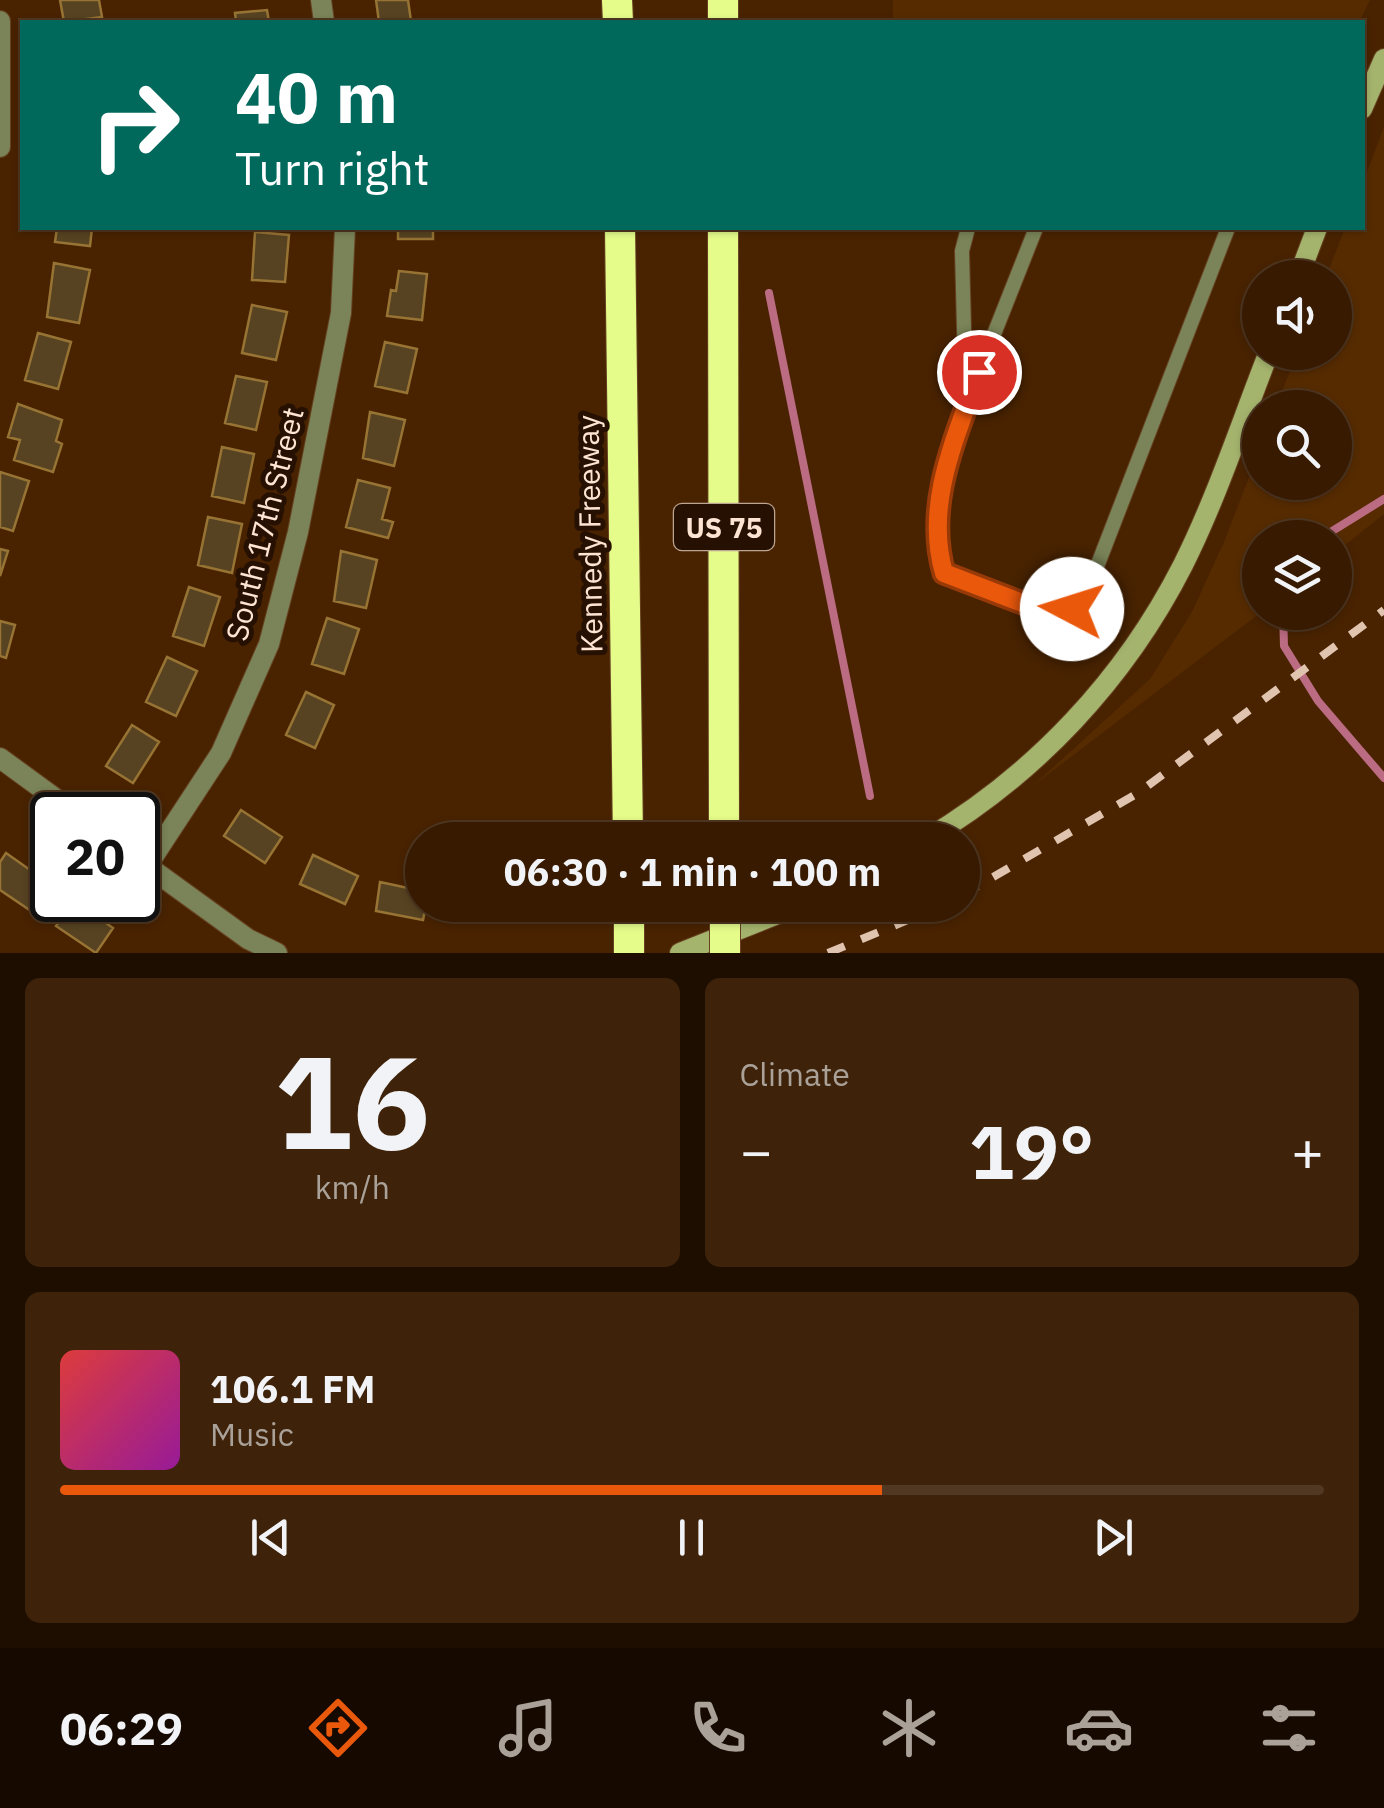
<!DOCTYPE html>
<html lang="en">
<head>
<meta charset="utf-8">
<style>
  :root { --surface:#371a00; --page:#3e230a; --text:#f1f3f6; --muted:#aaa199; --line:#513822; --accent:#ea580c }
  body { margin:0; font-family:"IBM Plex Sans",sans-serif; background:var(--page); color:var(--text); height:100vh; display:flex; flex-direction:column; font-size:38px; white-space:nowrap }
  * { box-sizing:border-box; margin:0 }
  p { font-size:32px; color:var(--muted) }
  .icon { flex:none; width:55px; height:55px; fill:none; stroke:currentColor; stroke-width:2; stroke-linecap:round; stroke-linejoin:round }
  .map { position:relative; height:953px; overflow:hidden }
  .details { display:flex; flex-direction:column; gap:25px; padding:25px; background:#1e0e00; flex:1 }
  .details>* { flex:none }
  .banner { position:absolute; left:20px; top:20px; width:1345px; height:210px; border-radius:0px; box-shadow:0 2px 8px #0004,0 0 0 2px var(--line); background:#00695c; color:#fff; overflow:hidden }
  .buttons { position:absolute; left:1242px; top:260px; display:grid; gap:20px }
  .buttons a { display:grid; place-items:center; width:110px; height:110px; border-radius:50%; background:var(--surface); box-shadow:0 2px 8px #0004,0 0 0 2px var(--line); font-size:50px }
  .speed { position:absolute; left:30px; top:792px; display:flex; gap:20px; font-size:50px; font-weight:700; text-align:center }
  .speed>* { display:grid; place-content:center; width:130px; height:130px; border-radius:50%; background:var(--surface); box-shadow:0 2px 8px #0004,0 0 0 2px var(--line); line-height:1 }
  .speed .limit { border:5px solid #111; border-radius:15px; background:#fff; color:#111 }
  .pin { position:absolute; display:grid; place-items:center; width:85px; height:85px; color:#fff; margin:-42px; border:5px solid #fff; border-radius:50%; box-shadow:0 2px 10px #0007 }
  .me { position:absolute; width:110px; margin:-55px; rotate:275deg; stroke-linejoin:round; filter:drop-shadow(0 0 8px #0008) }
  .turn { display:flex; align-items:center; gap:35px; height:210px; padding:0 50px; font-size:45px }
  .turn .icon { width:130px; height:130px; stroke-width:2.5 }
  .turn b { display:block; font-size:70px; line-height:85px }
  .big { font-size:75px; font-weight:700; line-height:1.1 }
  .details .card { flex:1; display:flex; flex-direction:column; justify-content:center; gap:15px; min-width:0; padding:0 35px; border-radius:15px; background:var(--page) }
  .details .dial { align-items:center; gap:0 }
  .dial b { font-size:130px; line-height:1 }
  .song { display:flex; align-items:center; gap:30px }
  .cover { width:120px; height:120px; border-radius:15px; background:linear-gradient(135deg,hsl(0 70% 55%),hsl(300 70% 35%)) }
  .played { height:10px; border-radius:5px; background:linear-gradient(90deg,var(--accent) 65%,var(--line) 65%) }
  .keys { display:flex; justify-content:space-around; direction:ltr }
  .heat { display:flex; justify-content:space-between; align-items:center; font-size:55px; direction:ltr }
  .details .tiles { flex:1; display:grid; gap:25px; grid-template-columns:1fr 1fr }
  .card:last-child { grid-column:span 2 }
  .trip { position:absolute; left:405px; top:822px; width:575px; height:100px; border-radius:50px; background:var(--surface); box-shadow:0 2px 8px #0004,0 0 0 2px var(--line); font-weight:700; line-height:100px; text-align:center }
  .menu { display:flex; height:160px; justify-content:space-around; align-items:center; background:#160a00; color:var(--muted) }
  .menu .icon { width:70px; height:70px }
  .menu .on { color:var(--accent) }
  .menu b { font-size:45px; color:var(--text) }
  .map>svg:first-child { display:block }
  .built { fill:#562b00 }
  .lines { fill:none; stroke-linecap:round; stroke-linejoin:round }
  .stream { stroke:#bb6b82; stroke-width:8 }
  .building { fill:#574321; stroke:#977334; stroke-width:2.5 }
  .lane-casing { stroke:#664222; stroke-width:16 }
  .street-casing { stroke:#664222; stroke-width:22 }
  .secondary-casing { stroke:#664222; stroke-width:22 }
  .highway-casing { stroke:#664222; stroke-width:32 }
  .lane { stroke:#7a8458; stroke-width:14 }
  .street { stroke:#7a8458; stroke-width:20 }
  .secondary { stroke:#a5b46d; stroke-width:20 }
  .highway { stroke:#e5fc8a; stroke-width:30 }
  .rail { stroke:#e0c4af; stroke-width:8; stroke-dasharray:18 18; stroke-linecap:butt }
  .highway-bridge-casing { stroke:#664222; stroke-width:32; stroke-linecap:butt }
  .highway-bridge { stroke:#e5fc8a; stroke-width:30 }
  .route-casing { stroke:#983908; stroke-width:25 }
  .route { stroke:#ea580c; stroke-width:18 }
  .labels { text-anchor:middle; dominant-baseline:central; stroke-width:10; stroke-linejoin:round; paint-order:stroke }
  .shield { fill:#261001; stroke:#bda493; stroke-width:2.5 }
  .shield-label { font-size:28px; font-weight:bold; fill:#fee4d2 }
  .street-label { font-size:30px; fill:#fee4d2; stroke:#261001 }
</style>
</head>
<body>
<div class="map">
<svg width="1384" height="953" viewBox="0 0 1384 953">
  <rect width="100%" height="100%" fill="#492300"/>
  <path class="built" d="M 893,0 L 1370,0 L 1359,22 L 893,22 Z
    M 1384,127 L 1384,514 L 1335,553 L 1335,538 L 1260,538 L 1260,613 L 1034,785 L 1150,679 L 1192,612 L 1224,542 L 1260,449 L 1260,482 L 1335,482 L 1335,408 L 1276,407 L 1297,353 L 1335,352 L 1335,278 L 1326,277 L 1345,228 L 1362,228 L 1363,183 Z"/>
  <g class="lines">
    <path class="stream" d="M 769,293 L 870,796
      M 1321,538 L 1384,499
      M 1283,612 L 1284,646 L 1318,701 L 1384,778"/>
  </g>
  <path class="building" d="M 60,0 L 99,0 L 102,17 L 64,22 Z
    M 376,0 L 408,0 L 411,21 L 379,22 Z
    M 267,10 L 269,22 L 236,22 L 235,13 Z
    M 57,228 L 92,228 L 90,246 L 55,242 Z
    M 398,228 L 433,228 L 433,239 L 398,239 Z
    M 255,232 L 289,235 L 285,282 L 252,280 Z
    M 54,263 L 90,270 L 79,323 L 47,317 Z
    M 399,271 L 427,274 L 422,320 L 387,316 L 391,290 L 396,291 Z
    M 252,305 L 287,312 L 276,360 L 242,353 Z
    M 38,333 L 71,342 L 58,389 L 25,380 Z
    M 385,342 L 417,349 L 407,393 L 375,386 Z
    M 236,376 L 267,382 L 256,430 L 225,423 Z
    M 18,404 L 62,420 L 56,441 L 62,444 L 53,472 L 14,460 L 20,440 L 8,437 Z
    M 370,412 L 405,420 L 394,466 L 363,458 Z
    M 222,447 L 254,454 L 244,503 L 212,496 Z
    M 0,472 L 29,481 L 13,531 L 0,527 Z
    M 358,480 L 390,488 L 382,519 L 393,522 L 388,538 L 346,527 Z
    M 208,517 L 242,524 L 232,573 L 198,565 Z
    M 0,549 L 8,551 L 0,576 Z
    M 341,551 L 377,560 L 366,608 L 334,601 Z
    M 189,587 L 220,597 L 204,646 L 173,636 Z
    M 327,618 L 359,629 L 344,674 L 312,664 Z
    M 0,621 L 15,625 L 6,658 L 0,656 Z
    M 167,657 L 197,671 L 176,716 L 146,702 Z
    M 306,692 L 334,705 L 315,748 L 286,735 Z
    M 132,725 L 159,742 L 133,783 L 106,766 Z
    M 241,810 L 282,837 L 265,863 L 224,836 Z
    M 6,853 L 50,884 L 31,911 L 0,890 L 0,862 Z
    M 313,855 L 358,876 L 345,904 L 300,884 Z
    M 380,882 L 422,891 L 422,905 L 426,905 L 423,920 L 376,911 Z
    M 75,901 L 113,928 L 96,953 L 56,926 Z"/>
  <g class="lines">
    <g class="lane-casing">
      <path id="lane" d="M 968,228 L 962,251 L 965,367 L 979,372 C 956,437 924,504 944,573 L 1057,616 L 1073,609 L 1086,595 L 1228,228
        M 979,372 L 1036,228"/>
    </g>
    <g class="street-casing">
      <path id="street" d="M 321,0 L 324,22
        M 0,21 L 0,147
        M 0,758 L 78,815
        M 139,860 L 248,939 L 277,953
        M 147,866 L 221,753 L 269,644 L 298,532 L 341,313 L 345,228"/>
    </g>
    <g class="secondary-casing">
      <path id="secondary" d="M 1362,109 L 1384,59
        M 1298,278 L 1317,228
        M 925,840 C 1035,775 1125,679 1183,565 C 1217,497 1241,423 1269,352
        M 680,953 L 800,905"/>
    </g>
    <g class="highway-casing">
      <path id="highway" d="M 617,0 L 618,22
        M 723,0 L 723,22
        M 620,228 L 628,840
        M 723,228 L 724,840
        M 629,905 L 629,953"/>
    </g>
    <use href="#lane" class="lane"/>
    <use href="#street" class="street"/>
    <use href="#secondary" class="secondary"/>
    <use href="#highway" class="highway"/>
    <path class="rail" d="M 962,895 L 1138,793 L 1384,610
      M 828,953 L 944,905"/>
    <g class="highway-bridge-casing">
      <path id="highway-bridge" d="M 725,905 L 725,953"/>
    </g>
    <use href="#highway-bridge" class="highway-bridge"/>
  </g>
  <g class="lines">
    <g class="route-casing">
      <path id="route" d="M 979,372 C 956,437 924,504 944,573 L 1056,616 L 1072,609"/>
    </g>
    <use href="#route" class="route"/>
  </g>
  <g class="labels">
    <rect class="shield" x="674" y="504" width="100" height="46" rx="8"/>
    <g class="shield-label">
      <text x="724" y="527">US 75</text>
    </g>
    <g class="street-label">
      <text transform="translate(264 524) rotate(-76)">South 17th Street</text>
      <text transform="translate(589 534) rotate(-91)">Kennedy Freeway</text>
    </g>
  </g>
</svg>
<div class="buttons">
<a><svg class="icon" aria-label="sound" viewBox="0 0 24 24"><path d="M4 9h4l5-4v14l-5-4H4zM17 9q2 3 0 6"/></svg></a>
<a><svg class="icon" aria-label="search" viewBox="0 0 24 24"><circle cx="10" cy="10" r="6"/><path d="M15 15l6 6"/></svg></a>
<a><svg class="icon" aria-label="layers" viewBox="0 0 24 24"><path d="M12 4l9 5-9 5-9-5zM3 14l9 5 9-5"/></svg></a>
</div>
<div class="speed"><div class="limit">20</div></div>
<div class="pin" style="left:979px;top:372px;background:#d93025"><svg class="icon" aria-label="arrive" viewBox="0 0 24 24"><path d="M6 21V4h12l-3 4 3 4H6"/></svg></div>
<svg class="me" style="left:1072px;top:609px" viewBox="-20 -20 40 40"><circle r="19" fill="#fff"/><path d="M0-13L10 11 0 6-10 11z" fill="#ea580c"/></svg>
<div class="trip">06:30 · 1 min · 100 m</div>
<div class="banner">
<div class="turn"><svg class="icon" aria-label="right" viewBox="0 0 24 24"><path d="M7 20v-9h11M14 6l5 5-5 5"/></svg><div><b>40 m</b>Turn right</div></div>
</div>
</div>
<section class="details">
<div class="tiles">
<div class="card dial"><b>16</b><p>km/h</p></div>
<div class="card"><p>Climate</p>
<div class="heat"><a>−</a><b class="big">19°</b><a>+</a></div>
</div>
<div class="card">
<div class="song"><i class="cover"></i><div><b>106.1 FM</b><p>Music</p></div></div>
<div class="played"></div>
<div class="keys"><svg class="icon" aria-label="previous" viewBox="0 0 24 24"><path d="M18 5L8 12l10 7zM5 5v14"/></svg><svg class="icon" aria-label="pause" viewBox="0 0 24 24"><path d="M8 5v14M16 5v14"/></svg><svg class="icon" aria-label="next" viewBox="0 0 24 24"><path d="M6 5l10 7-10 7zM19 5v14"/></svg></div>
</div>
</div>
</section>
<nav class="menu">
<b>06:29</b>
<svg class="icon on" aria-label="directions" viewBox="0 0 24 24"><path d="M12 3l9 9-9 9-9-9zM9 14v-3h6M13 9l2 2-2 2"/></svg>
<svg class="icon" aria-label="music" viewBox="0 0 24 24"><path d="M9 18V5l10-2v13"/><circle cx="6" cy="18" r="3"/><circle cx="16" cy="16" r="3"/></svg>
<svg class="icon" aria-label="phone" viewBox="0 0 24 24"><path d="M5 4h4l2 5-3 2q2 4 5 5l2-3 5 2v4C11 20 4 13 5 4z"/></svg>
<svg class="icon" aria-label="climate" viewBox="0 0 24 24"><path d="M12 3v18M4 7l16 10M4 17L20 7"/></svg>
<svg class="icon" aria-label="car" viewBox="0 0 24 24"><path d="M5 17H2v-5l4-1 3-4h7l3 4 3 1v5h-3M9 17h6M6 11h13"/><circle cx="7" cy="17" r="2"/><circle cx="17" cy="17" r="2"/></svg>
<svg class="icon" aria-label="filters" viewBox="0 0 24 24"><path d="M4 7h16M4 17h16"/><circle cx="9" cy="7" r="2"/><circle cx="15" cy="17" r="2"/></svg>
</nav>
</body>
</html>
